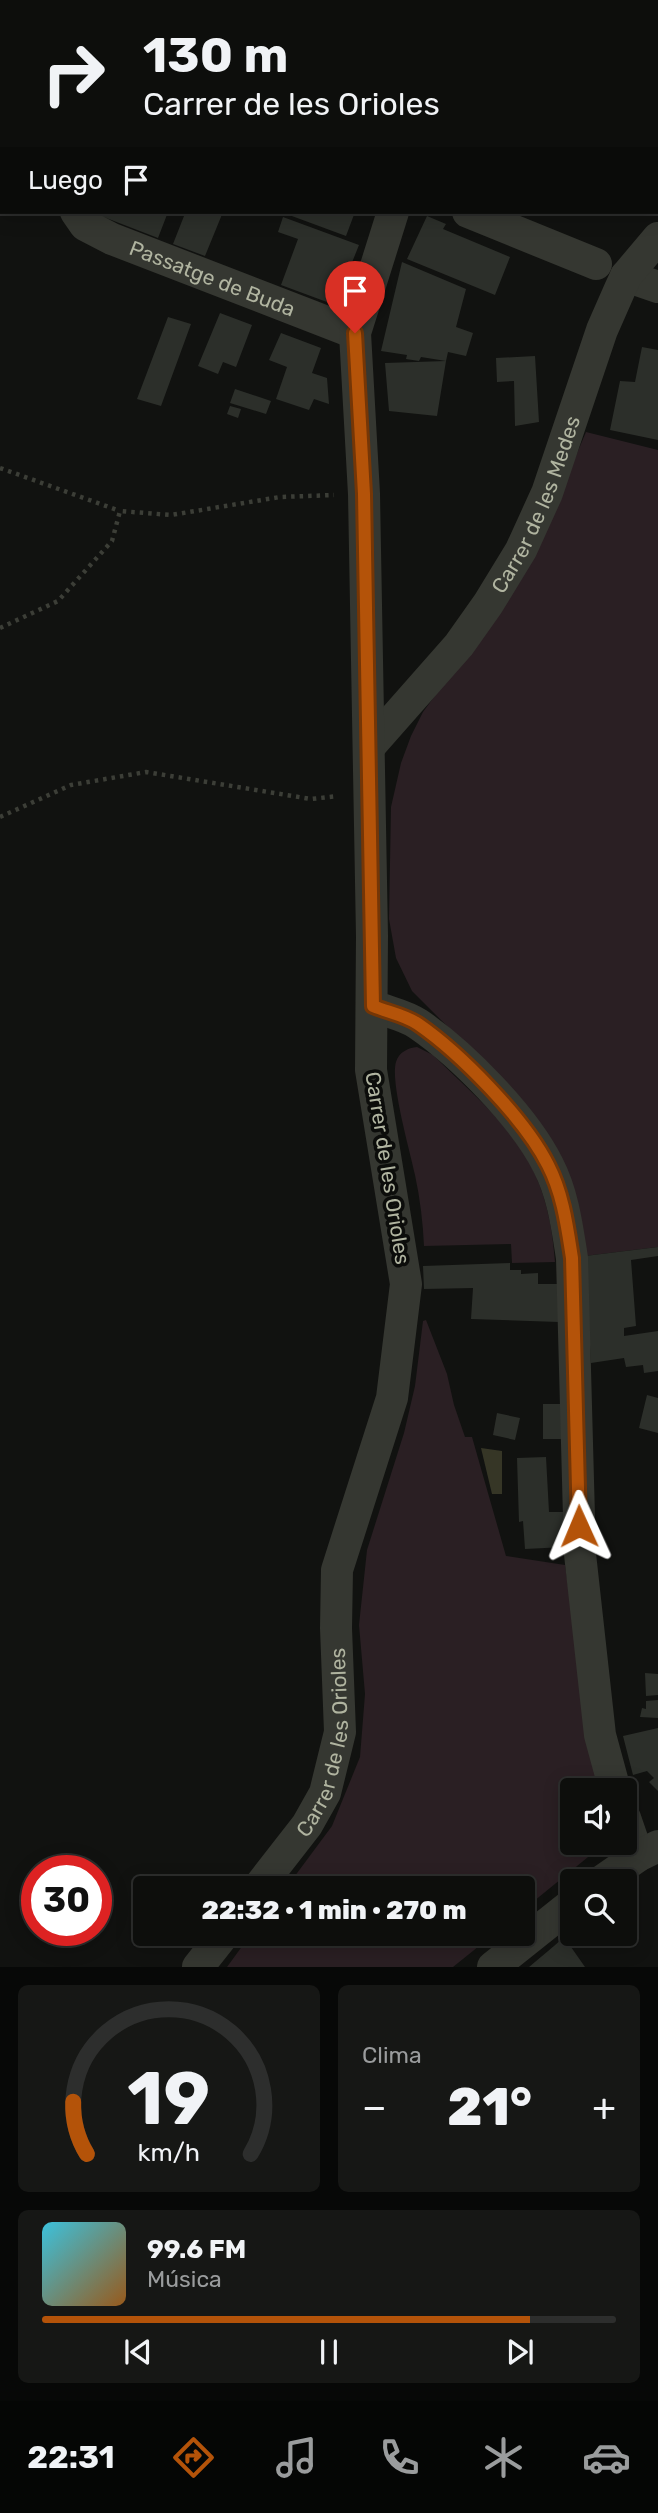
<!DOCTYPE html>
<html lang="es">
<head>
<meta charset="utf-8">
<style>
  :root { --surface:#0d0e0c; --page:#161715; --text:#f1f3f6; --muted:#9a9c9d; --line:#2d2e2d; --accent:#b45309 }
  body { margin:0; font-family:Rubik,sans-serif; background:var(--page); color:var(--text); height:100vh; display:flex; flex-direction:column; font-size:26px; white-space:nowrap }
  * { box-sizing:border-box; margin:0 }
  p { font-size:23px; color:var(--muted) }
  .icon { flex:none; width:38px; height:38px; fill:none; stroke:currentColor; stroke-width:2; stroke-linecap:round; stroke-linejoin:round }
  .map { position:relative; height:1967px; overflow:hidden }
  .drawer { display:flex; flex-direction:column; gap:18px; padding:18px; background:#070807; flex:1 }
  .drawer>* { flex:none }
  .banner { position:absolute; left:0px; top:0px; width:658px; height:214px; box-shadow:0 4px 18px #0003,0 0 0 2px var(--line); background:#0d0e0c; color:var(--text); overflow:hidden }
  .tools { position:absolute; left:560px; top:1778px; display:grid; gap:14px }
  .tools a { display:grid; place-items:center; width:77px; height:77px; border-radius:7px; background:var(--surface); box-shadow:0 4px 18px #0003,0 0 0 2px var(--line); font-size:35px }
  .speed { position:absolute; left:21px; top:1855px; display:flex; gap:14px; font-size:35px; font-weight:700; text-align:center }
  .speed>* { display:grid; place-content:center; width:91px; height:91px; border-radius:50%; background:var(--surface); box-shadow:0 4px 18px #0003,0 0 0 2px var(--line); line-height:1 }
  .speed .limit { border:10px solid #d22; background:#fff; color:#111 }
  .pin { position:absolute; display:grid; place-items:center; width:60px; height:60px; color:#fff; margin:-72px -30px; border-radius:50% 50% 50% 0; rotate:-45deg; box-shadow:0 0 7px #0007 }
  .pin .icon { rotate:45deg }
  .me { position:absolute; width:77px; margin:-38px; rotate:359deg; stroke-linejoin:round; filter:drop-shadow(0 0 5px #0008) }
  .turn { display:flex; align-items:center; gap:24px; height:147px; padding:0 28px; font-size:32px }
  .turn .icon { width:91px; height:91px; stroke-width:2.5 }
  .turn b { display:block; font-size:49px; line-height:60px }
  .then { display:flex; align-items:center; height:66px; padding:0 28px; background:#0003; gap:14px; font-size:26px }
  .big { font-size:52px; font-weight:800; line-height:1.1 }
  .drawer .widget { flex:1; display:flex; flex-direction:column; justify-content:center; gap:10px; min-width:0; padding:0 24px; border-radius:10px; background:var(--page) }
  .drawer .dial { align-items:center; gap:0 }
  .dial svg { height:182px; overflow:visible; fill:none; stroke:var(--line); stroke-width:7; stroke-linecap:round; text-anchor:middle }
  .dial text { fill:var(--text); stroke:none }
  .song { display:flex; align-items:center; gap:21px }
  .cover { width:84px; height:84px; border-radius:10px; background:linear-gradient(135deg,hsl(190 70% 55%),hsl(30 70% 35%)) }
  .played { height:7px; border-radius:4px; background:linear-gradient(90deg,var(--accent) 85%,var(--line) 85%) }
  .keys { display:flex; justify-content:space-around; direction:ltr }
  .heat { display:flex; justify-content:space-between; align-items:center; font-size:38px; direction:ltr }
  .drawer .tiles { flex:1; display:grid; gap:18px; grid-template-columns:1fr 1fr }
  .widget:last-child { grid-column:span 2 }
  .trip { position:absolute; left:133px; top:1876px; width:402px; height:70px; border-radius:7px; background:var(--surface); box-shadow:0 4px 18px #0003,0 0 0 2px var(--line); font-weight:800; line-height:70px; text-align:center }
  .tabs { display:flex; height:112px; justify-content:space-around; align-items:center; background:#050605; color:var(--muted) }
  .tabs .icon { width:49px; height:49px }
  .tabs .selected { color:var(--accent) }
  .tabs b { font-size:32px; color:var(--text) }
  .map>svg:first-child { display:block }
  .green { fill:#2a1f23 }
  .water { fill:#363626 }
  .building { fill:#2c2f2a }
  .lines { fill:none; stroke-linecap:round; stroke-linejoin:round }
  .path { stroke:#3c3e37; stroke-width:4.5; stroke-dasharray:3.5 5; stroke-linecap:butt }
  .minor { stroke:#353731; stroke-width:32 }
  .route-casing { stroke:#753606; stroke-width:18 }
  .route { stroke:#b45309; stroke-width:12 }
  .labels { text-anchor:middle; dominant-baseline:central; stroke-width:7; stroke-linejoin:round; paint-order:stroke }
  .street-label { font-size:21px; fill:#b0b4a0; stroke:#0c0d0b }
</style>
</head>
<body>
<div class="map">
<svg width="658" height="1967" viewBox="0 0 658 1967">
  <rect width="100%" height="100%" fill="#111210"/>
  <path class="green" d="M 586,432 L 658,450 L 658,1247 L 585,1256 L 521,1100 L 412,991 L 396,958 L 389,919 L 391,807 L 401,763 L 411,736 L 423,712 L 491,619 L 559,496 Z
    M 417,1047 L 433,1055 C 461,1083 495,1111 518,1145 C 543,1179 552,1220 555,1262 L 512,1263 L 511,1244 L 424,1246 C 423,1223 420,1198 415,1175 C 410,1151 390,1082 396,1062 C 399,1052 408,1048 417,1047 Z
    M 426,1320 L 447,1374 L 454,1405 L 465,1437 L 472,1437 L 506,1556 L 565,1565 L 598,1790 L 572,1790 L 572,1843 L 600,1843 L 593,1853 L 523,1910 L 523,1888 L 286,1888 L 332,1826 L 360,1757 L 365,1694 L 359,1625 L 367,1550 L 404,1433 L 415,1386 L 423,1321 Z
    M 251,1934 L 494,1934 L 453,1967 L 227,1967 Z"/>
  <path class="water" d="M 481,1448 L 502,1451 L 502,1494 L 492,1494 Z"/>
  <path class="building" d="M 103,212 L 168,212 L 158,238 L 101,216 Z
    M 174,212 L 223,212 L 205,256 L 173,244 L 184,216 Z
    M 281,212 L 355,212 L 346,236 Z
    M 427,216 L 446,224 L 443,229 L 510,257 L 495,295 L 407,259 Z
    M 283,217 L 359,245 L 335,305 L 281,285 L 298,239 L 278,232 Z
    M 402,262 L 466,289 L 456,327 L 473,333 L 466,356 L 448,352 L 446,361 L 421,357 L 419,361 L 406,359 L 407,355 L 381,351 Z
    M 220,313 L 252,325 L 236,367 L 223,362 L 218,374 L 198,366 Z
    M 168,317 L 191,324 L 161,406 L 137,399 Z
    M 281,333 L 321,348 L 312,373 L 327,378 L 329,404 L 314,399 L 309,410 L 276,399 L 287,367 L 269,360 Z
    M 642,347 L 658,350 L 658,440 L 610,430 L 620,381 L 635,382 Z
    M 535,356 L 539,422 L 515,426 L 514,381 L 497,382 L 496,358 Z
    M 446,361 L 437,416 L 389,411 L 385,363 Z
    M 235,389 L 271,401 L 266,414 L 230,403 Z
    M 230,406 L 241,409 L 238,418 L 227,414 Z
    M 658,1247 L 658,1256 L 631,1260 L 636,1326 L 624,1328 L 624,1336 L 658,1331 L 658,1371 L 644,1373 L 643,1365 L 626,1367 L 624,1358 L 591,1363 L 585,1256 Z
    M 510,1263 L 510,1270 L 521,1270 L 521,1274 L 538,1273 L 538,1284 L 558,1284 L 559,1322 L 471,1319 L 473,1288 L 424,1289 L 423,1266 Z
    M 647,1395 L 658,1398 L 658,1433 L 639,1428 Z
    M 543,1404 L 561,1404 L 561,1439 L 543,1439 Z
    M 497,1413 L 520,1418 L 515,1440 L 493,1435 Z
    M 546,1457 L 549,1512 L 563,1512 L 565,1547 L 525,1549 L 523,1521 L 519,1522 L 517,1458 Z
    M 645,1673 L 658,1674 L 658,1695 L 646,1696 Z
    M 658,1700 L 658,1718 L 640,1717 L 642,1708 L 646,1709 L 646,1701 Z
    M 658,1728 L 658,1791 L 649,1782 L 654,1778 L 647,1771 L 633,1775 L 623,1736 Z
    M 564,1937 L 585,1967 L 529,1967 L 554,1946 Z"/>
  <g class="lines">
    <path class="path" d="M 0,191 L 2,192
      M 0,468 L 120,511
      M 0,628 L 58,601 L 112,541 L 120,511 L 171,515 L 280,497 L 334,495
      M 0,817 L 71,785 L 146,772 L 311,799 L 338,796"/>
    <g class="minor">
      <path d="M 452,0 L 457,2"/>
      <path d="M 192,2 L 193,0"/>
      <path d="M 492,2 L 492,0"/>
      <path d="M 656,80 L 658,81"/>
      <path id="s1" d="M 76,212 L 85,225 L 112,239 L 355,333"/>
      <path d="M 468,212 L 596,264"/>
      <path d="M 626,276 L 658,287"/>
      <path id="s2" d="M 370,746 L 459,645 L 488,604 L 521,550 L 547,493 L 602,330 L 620,289 L 626,276 L 658,238"/>
      <path d="M 373,1006 C 387,1012 405,1015 418,1024 C 462,1054 524,1117 548,1165 C 563,1194 567,1226 572,1258 L 580,1554 L 600,1735 L 615,1790"/>
      <path d="M 625,1818 L 638,1856"/>
      <path d="M 602,1881 L 638,1856 L 658,1846"/>
      <path id="s3" d="M 258,1888 L 307,1825 L 325,1793 L 340,1732 L 336,1628 L 337,1570 L 392,1398 L 406,1284 L 371,1070 L 372,936 L 364,494 L 355,333 L 393,212"/>
      <path d="M 198,1967 L 224,1934"/>
      <path d="M 493,1967 L 572,1904"/>
    </g>
  </g>
  <g class="lines">
    <g class="route-casing">
      <path id="route" d="M 355,333 L 364,494 L 373,1006 C 387,1012 405,1015 418,1024 C 460,1053 525,1119 548,1165 C 563,1194 567,1226 572,1258 L 579,1526"/>
    </g>
    <use href="#route" class="route"/>
  </g>
  <g class="labels">
    <g class="street-label">
      <text stroke="none"><textPath href="#s1" startOffset="154">Passatge de Buda</textPath></text>
      <text stroke="none"><textPath href="#s2" startOffset="296">Carrer de les Medes</textPath></text>
      <text transform="translate(388 1168) rotate(81)">Carrer de les Orioles</text>
      <text stroke="none"><textPath href="#s3" startOffset="166">Carrer de les Orioles</textPath></text>
    </g>
  </g>
</svg>
<div class="tools">
<a><svg class="icon" aria-label="sound" viewBox="0 0 24 24"><path d="M4 9h4l5-4v14l-5-4H4zM17 9q2 3 0 6"/></svg></a>
<a><svg class="icon" aria-label="search" viewBox="0 0 24 24"><circle cx="10" cy="10" r="6"/><path d="M15 15l6 6"/></svg></a>
</div>
<div class="speed"><div class="limit">30</div></div>
<div class="pin" style="left:355px;top:333px;background:#d93025"><svg class="icon" aria-label="arrive" viewBox="0 0 24 24"><path d="M6 21V4h12l-3 4 3 4H6"/></svg></div>
<svg class="me" style="left:579px;top:1526px" viewBox="-20 -20 40 40"><path d="M0-17L14 15 0 8-14 15z" fill="#b45309" stroke="#fff" stroke-width="4"/></svg>
<div class="trip">22:32 · 1 min · 270 m</div>
<div class="banner">
<div class="turn"><svg class="icon" aria-label="right" viewBox="0 0 24 24"><path d="M7 20v-9h11M14 6l5 5-5 5"/></svg><div><b>130 m</b>Carrer de les Orioles</div></div>
<div class="then">Luego<svg class="icon" aria-label="arrive" viewBox="0 0 24 24"><path d="M6 21V4h12l-3 4 3 4H6"/></svg></div>
</div>
</div>
<section class="drawer">
<div class="tiles">
<div class="widget dial"><svg viewBox="0 0 100 80">
<path d="M14 69A42 42 0 1 1 86 69"/>
<path d="M14 69A42 42 0 0 1 8 46" stroke="#b45309"/>
<text x="50" y="56" font-size="32" font-weight="700">19</text>
<text x="50" y="72" font-size="11">km/h</text>
</svg></div>
<div class="widget"><p>Clima</p>
<div class="heat"><a>−</a><b class="big">21°</b><a>+</a></div>
</div>
<div class="widget">
<div class="song"><i class="cover"></i><div><b>99.6 FM</b><p>Música</p></div></div>
<div class="played"></div>
<div class="keys"><svg class="icon" aria-label="previous" viewBox="0 0 24 24"><path d="M18 5L8 12l10 7zM5 5v14"/></svg><svg class="icon" aria-label="pause" viewBox="0 0 24 24"><path d="M8 5v14M16 5v14"/></svg><svg class="icon" aria-label="next" viewBox="0 0 24 24"><path d="M6 5l10 7-10 7zM19 5v14"/></svg></div>
</div>
</div>
</section>
<nav class="tabs">
<b>22:31</b>
<svg class="icon selected" aria-label="directions" viewBox="0 0 24 24"><path d="M12 3l9 9-9 9-9-9zM9 14v-3h6M13 9l2 2-2 2"/></svg>
<svg class="icon" aria-label="music" viewBox="0 0 24 24"><path d="M9 18V5l10-2v13"/><circle cx="6" cy="18" r="3"/><circle cx="16" cy="16" r="3"/></svg>
<svg class="icon" aria-label="phone" viewBox="0 0 24 24"><path d="M5 4h4l2 5-3 2q2 4 5 5l2-3 5 2v4C11 20 4 13 5 4z"/></svg>
<svg class="icon" aria-label="climate" viewBox="0 0 24 24"><path d="M12 3v18M4 7l16 10M4 17L20 7"/></svg>
<svg class="icon" aria-label="car" viewBox="0 0 24 24"><path d="M5 17H2v-5l4-1 3-4h7l3 4 3 1v5h-3M9 17h6M6 11h13"/><circle cx="7" cy="17" r="2"/><circle cx="17" cy="17" r="2"/></svg>
</nav>
</body>
</html>
